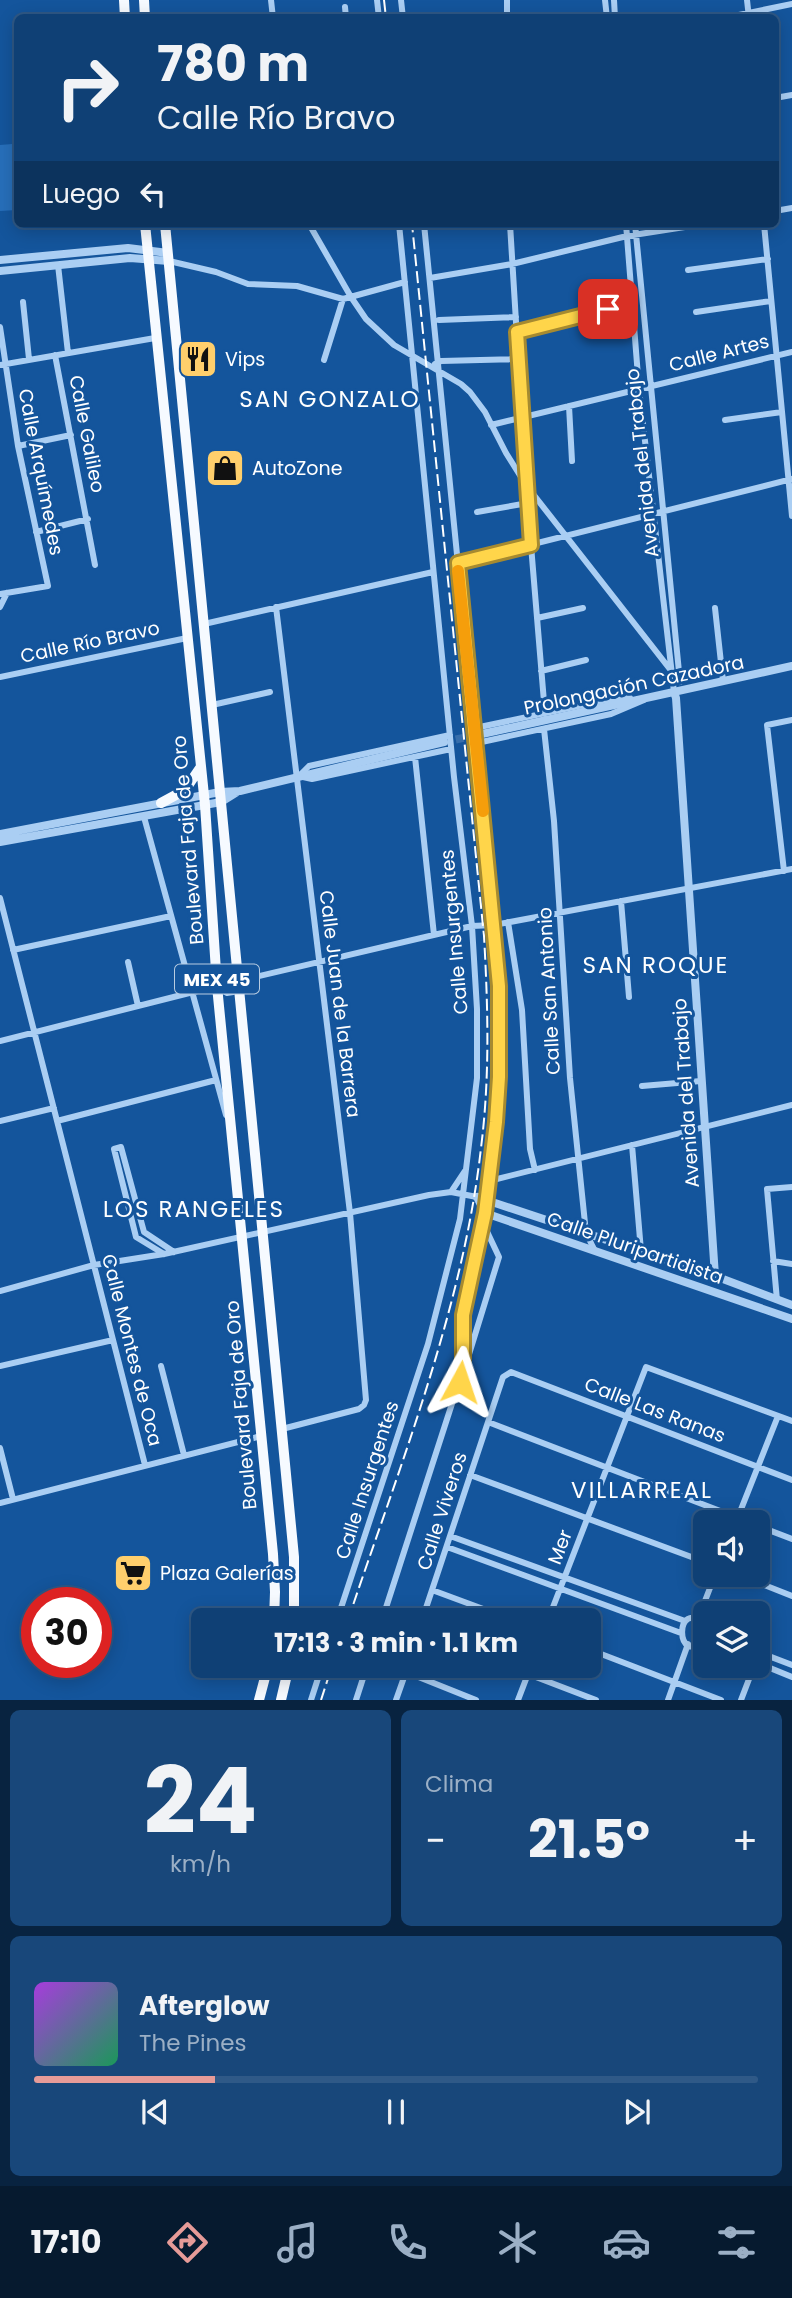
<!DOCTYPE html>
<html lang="es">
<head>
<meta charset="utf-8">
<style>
  :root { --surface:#0f4075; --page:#18477a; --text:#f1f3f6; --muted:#9bafc5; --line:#2f5987; --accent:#e69b98 }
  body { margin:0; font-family:Poppins,sans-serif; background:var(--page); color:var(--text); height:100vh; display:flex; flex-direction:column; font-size:26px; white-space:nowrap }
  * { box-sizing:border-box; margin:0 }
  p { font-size:23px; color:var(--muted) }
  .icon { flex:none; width:38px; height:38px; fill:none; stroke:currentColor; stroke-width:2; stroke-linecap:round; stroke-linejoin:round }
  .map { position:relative; height:1700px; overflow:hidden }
  .details { display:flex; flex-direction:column; gap:10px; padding:10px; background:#082340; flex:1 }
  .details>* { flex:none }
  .guide { position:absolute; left:14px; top:14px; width:765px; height:214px; border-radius:10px; box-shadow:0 4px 18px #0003,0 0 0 2px var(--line); background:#0f4075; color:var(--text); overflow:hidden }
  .fabs { position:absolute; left:693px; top:1510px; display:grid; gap:14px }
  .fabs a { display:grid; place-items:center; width:77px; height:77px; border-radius:10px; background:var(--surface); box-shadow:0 4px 18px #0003,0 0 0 2px var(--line); font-size:35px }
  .speed { position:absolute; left:21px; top:1587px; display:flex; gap:14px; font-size:35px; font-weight:700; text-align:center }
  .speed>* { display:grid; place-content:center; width:91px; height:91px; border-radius:50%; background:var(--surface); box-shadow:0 4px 18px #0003,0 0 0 2px var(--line); line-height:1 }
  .speed .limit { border:10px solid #d22; background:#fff; color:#111 }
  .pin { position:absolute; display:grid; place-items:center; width:60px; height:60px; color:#fff; margin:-30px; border-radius:14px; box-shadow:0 4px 10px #0006 }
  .me { position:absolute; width:77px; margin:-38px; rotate:5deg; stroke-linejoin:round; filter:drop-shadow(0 0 5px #0008) }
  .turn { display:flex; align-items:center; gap:24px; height:147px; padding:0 28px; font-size:32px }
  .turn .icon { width:91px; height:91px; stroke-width:2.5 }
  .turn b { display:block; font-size:49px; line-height:60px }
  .then { display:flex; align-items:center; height:66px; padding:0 28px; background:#0003; gap:14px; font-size:26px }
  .big { font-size:52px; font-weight:700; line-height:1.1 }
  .details .card { flex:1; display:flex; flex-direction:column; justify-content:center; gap:10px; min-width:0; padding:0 24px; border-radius:10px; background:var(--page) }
  .details .dial { align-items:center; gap:0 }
  .dial b { font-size:91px; line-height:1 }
  .song { display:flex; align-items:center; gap:21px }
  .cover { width:84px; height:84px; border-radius:10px; background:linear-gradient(135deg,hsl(280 70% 55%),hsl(150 70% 35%)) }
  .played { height:7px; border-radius:4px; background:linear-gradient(90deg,var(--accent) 25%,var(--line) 25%) }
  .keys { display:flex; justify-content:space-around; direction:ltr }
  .heat { display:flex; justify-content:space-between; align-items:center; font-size:38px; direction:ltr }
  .details .tiles { flex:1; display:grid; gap:10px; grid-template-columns:1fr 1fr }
  .card:last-child { grid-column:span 2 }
  .trip { position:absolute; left:191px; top:1608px; width:410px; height:70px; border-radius:10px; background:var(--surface); box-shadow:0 4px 18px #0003,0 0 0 2px var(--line); font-weight:700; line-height:70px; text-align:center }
  .dock { display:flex; height:112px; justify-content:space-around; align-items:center; background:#061a2f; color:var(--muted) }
  .dock .icon { width:49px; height:49px }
  .dock .current { color:var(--accent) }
  .dock b { font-size:32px; color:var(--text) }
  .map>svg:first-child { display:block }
  .green { fill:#276fba }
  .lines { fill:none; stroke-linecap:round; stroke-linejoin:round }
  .tertiary-tunnel { stroke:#376eab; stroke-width:8; stroke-dasharray:8 4; stroke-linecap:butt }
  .minor { stroke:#aacef3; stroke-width:6 }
  .tertiary { stroke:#aacef3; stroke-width:8 }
  .primary { stroke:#f6faff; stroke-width:10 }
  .rail { stroke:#fff; stroke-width:2; stroke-dasharray:12 5; stroke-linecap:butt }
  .route-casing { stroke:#a68a30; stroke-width:18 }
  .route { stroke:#ffd54a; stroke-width:12 }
  .slow { stroke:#f59e0b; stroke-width:12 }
  .labels { text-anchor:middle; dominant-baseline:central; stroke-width:6; stroke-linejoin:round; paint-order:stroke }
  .shield { fill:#14559c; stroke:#b8cce1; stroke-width:2 }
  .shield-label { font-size:18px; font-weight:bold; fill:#fff }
  .street-label { font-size:19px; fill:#fff; stroke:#14559c }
  .poi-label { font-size:19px; fill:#fff; stroke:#14559c; text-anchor:start }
  .quarter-label { font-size:23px; letter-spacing:2px; fill:#fff; stroke:#14559c }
</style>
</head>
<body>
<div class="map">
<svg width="792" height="1700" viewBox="0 0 792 1700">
  <rect width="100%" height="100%" fill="#14559c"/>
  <path class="green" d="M 12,144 L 17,210 L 0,211 L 0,145 Z"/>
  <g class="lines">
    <path class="tertiary-tunnel" d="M 444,742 L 482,734"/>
    <path class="minor" d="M 271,0 L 273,18
      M 377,0 L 379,18
      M 401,0 L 403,18
      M 605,0 L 607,18
      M 614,0 L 615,18
      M 747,0 L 749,18
      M 345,7 L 346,18
      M 507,18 L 507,0
      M 724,18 L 792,4
      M 775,98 L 792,95
      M 775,211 L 792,208
      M 309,224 L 351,297 L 366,319 L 394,345 L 461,384 L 470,392 L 485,412 L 506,453 L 526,485 L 680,682
      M 510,224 L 526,485 L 545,714
      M 626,224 L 639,389 L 674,692
      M 635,224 L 680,682
      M 764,224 L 792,516
      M 169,261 L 216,272 L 248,284 L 297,286 L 343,299 L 405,282
      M 58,265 L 68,353
      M 688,270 L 768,259
      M 430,278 L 512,264 L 627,236 L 704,224
      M 23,302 L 29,359
      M 696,312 L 771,301
      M 439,320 L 516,317
      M 0,327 L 18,446 L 48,586 L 0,594
      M 517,332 L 631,303
      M 55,355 L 95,565
      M 324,360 L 343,299
      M 435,364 L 441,361 L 519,359
      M 0,365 L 155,338
      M 569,406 L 572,461
      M 725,420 L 782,412
      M 491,425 L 792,352
      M 18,446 L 71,435
      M 477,512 L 528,503
      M 36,532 L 88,519
      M 458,563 L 792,479
      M 0,607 L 7,593
      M 276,607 L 350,1213 L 366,1400 L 364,1405 L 359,1409 L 282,1429
      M 715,608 L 723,681
      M 537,618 L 583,608
      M 204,624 L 433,572
      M 541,671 L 586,660
      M 0,677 L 187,638
      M 212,705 L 270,692
      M 475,728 L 607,700 L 630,698
      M 544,729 L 554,821 L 570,1078 L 586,1233 L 594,1249
      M 477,743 L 611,714 L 644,700
      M 415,757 L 434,935
      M 299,776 L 309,766 L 450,735
      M 303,777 L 312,779 L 451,749
      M 144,817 L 226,1115
      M 784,871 L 767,725 L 792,720
      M 0,898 L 145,1465
      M 621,901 L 629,997
      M 508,922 L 522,1010 L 530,1149 L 535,1170
      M 13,950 L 171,916
      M 128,962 L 138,1006
      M 238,981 L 472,926 L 494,925 L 792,869
      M 218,983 L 224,973 L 230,973 L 237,979
      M 218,987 L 227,993 L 233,992 L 237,986
      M 0,1041 L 217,986
      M 642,1086 L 701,1081
      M 0,1121 L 54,1108
      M 57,1121 L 216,1080
      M 632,1145 L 641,1251
      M 489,1181 L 792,1105
      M 451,1192 L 465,1171
      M 164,1254 L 136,1237 L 114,1149 L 121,1147 L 144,1232 L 174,1252
      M 773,1261 L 792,1264
      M 0,1291 L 94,1265 L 164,1254 L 429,1195 L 451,1192 L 477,1197
      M 777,1300 L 767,1189 L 792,1187
      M 466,1364 L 499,1257 L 483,1223
      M 0,1366 L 113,1340
      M 161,1366 L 184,1455
      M 488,1422 L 749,1522
      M 0,1448 L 13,1499
      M 470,1475 L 705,1562
      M 0,1503 L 261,1436
      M 736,1522 L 778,1416
      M 758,1526 L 792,1539
      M 450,1536 L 685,1621
      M 447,1547 L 681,1633
      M 739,1575 L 792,1596
      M 432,1590 L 513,1620
      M 698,1619 L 715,1575
      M 337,1620 L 428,1344 L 460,1219 L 477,1078 L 477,1009 L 472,926 L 454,777 L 399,224
      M 382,1620 L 459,1382 C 464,1359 460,1336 464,1313 C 470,1279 479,1247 485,1213 C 503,1119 502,1020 494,925 L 424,224
      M 422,1620 L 503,1377 L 511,1372 L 792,1480
      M 548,1620 L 646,1367 L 792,1421
      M 705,1624 C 674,1597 675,1668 705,1640
      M 588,1649 L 721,1700
      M 758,1652 L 792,1665
      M 758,1663 L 792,1677
      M 507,1666 L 596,1700
      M 406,1672 L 476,1700
      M 311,1700 L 322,1666
      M 356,1700 L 367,1666
      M 396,1700 L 408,1666
      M 518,1700 L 531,1666
      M 668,1700 L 688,1644
      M 741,1700 L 754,1666"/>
    <path class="tertiary" d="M 0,260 L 128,248 L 168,253
      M 0,271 L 130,258 L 169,261
      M 674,692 L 676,698 L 715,1276
      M 482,734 L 792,666
      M 0,834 L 220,792 L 240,791 L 444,742
      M 0,842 L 221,802 L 237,792
      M 477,1197 L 485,1213 L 792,1319
      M 477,1197 L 715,1276 L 792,1305"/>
    <path class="primary" d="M 124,0 L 125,18
      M 144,0 L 145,18
      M 145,224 L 205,805 L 217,986 L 273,1554 L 275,1592 L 274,1620
      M 165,224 L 294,1557 L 294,1620
      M 161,803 L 185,790 L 200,768
      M 259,1700 L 268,1666
      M 281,1700 L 289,1666"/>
    <path class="rail" d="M 384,0 L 386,18
      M 348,1620 C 399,1468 463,1308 481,1148 C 490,1077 488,1007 484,936 L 412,224
      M 321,1700 L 332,1666"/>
  </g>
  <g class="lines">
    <g class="route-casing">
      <path id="route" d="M 460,1382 L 463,1358 L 463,1315 L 485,1213 L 496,1122 L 499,1077 L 499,986 L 458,563 L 531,545 L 517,332 L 608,309"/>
    </g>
    <use href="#route" class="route"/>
    <path class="slow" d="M 458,571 L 483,811"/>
  </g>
  <defs>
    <g id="restaurant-square" transform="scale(2.0125)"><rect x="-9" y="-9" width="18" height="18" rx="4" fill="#ffcf6c" stroke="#14559c"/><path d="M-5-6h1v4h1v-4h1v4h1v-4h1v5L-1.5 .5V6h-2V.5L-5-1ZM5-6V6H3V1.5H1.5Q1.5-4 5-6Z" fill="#111"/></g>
    <g id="shop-square" transform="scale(2.0125)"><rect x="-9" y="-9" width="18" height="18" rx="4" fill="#ffcf6c" stroke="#14559c"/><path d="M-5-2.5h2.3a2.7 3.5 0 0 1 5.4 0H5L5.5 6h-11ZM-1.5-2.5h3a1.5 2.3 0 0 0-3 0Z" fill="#111"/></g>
    <g id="supermarket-square" transform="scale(2.0125)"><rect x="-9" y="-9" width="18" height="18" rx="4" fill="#ffcf6c" stroke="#14559c"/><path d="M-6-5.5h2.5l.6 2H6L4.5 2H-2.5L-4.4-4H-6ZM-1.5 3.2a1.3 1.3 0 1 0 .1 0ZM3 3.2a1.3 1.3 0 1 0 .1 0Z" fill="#111"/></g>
  </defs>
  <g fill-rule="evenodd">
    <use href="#restaurant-square" x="198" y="359"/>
    <use href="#shop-square" x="225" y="468"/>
    <use href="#supermarket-square" x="133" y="1573"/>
  </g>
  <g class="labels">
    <rect class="shield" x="175" y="964.5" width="84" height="29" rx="5"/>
    <g class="shield-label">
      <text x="217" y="979">MEX 45</text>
    </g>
    <g class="street-label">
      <text transform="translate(719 353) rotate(-14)">Calle Artes</text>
      <text transform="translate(87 434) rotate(79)">Calle Galileo</text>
      <text transform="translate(642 463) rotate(-96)">Avenida del Trabajo</text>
      <text transform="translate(41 472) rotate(79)">Calle Arquímedes</text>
      <text transform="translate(90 642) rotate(-12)">Calle Río Bravo</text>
      <text transform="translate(634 685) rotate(-12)">Prolongación Cazadora</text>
      <text transform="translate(188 840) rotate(-95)">Boulevard Faja de Oro</text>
      <text transform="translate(454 932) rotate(-95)">Calle Insurgentes</text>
      <text transform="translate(549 991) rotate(-93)">Calle San Antonio</text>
      <text transform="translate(340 1004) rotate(83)">Calle Juan de la Barrera</text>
      <text transform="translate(686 1093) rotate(-94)">Avenida del Trabajo</text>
      <text transform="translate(635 1248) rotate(19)">Calle Pluripartidista</text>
      <text transform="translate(132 1350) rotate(76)">Calle Montes de Oca</text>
      <text transform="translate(241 1405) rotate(-95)">Boulevard Faja de Oro</text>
      <text transform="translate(655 1410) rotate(21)">Calle Las Ranas</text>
      <text transform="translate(367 1480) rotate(-72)">Calle Insurgentes</text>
      <text transform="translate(442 1511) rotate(-72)">Calle Viveros</text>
      <text transform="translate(560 1547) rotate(-69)">Mer</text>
    </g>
    <g class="poi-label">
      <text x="225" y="359">Vips</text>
      <text x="252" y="468">AutoZone</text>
      <text x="160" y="1573">Plaza Galerías</text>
    </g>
    <g class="quarter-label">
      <text x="330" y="399">SAN GONZALO</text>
      <text x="656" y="965">SAN ROQUE</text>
      <text x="194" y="1209">LOS RANGELES</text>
      <text x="642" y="1490">VILLARREAL</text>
    </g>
  </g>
</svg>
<div class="fabs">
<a><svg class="icon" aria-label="sound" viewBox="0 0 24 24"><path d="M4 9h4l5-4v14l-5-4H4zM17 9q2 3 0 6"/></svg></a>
<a><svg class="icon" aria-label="layers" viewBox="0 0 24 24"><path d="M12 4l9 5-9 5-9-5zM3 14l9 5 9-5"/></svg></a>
</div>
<div class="speed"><div class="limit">30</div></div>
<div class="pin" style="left:608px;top:309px;background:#d93025"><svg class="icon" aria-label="arrive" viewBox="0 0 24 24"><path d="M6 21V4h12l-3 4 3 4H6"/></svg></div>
<svg class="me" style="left:460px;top:1382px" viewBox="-20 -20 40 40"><path d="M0-17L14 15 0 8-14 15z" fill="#ffd54a" stroke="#fff" stroke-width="4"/></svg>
<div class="trip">17:13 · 3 min · 1.1 km</div>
<div class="guide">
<div class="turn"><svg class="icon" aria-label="right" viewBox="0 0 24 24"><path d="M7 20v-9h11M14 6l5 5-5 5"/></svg><div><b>780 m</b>Calle Río Bravo</div></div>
<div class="then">Luego<svg class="icon" aria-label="left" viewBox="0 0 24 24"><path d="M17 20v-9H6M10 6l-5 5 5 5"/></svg></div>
</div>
</div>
<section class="details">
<div class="tiles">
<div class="card dial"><b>24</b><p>km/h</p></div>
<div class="card"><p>Clima</p>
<div class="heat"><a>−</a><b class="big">21.5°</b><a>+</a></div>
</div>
<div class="card">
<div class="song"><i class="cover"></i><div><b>Afterglow</b><p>The Pines</p></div></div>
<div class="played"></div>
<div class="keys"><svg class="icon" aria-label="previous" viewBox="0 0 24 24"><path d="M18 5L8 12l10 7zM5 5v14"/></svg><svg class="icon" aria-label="pause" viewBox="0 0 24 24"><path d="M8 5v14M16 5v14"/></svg><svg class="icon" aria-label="next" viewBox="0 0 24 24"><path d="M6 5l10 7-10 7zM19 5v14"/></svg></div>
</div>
</div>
</section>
<nav class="dock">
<b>17:10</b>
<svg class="icon current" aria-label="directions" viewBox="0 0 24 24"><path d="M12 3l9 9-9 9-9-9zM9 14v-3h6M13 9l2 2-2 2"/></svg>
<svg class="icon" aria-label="music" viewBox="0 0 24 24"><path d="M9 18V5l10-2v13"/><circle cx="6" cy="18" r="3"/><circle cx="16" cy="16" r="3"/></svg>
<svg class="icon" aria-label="phone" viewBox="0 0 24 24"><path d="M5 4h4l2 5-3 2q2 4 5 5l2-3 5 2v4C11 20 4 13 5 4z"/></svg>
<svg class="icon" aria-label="climate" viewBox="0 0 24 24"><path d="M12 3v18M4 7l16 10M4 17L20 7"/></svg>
<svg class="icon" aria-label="car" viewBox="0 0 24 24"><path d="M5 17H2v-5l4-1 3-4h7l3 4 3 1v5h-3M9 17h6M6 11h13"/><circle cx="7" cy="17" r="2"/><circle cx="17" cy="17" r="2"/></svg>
<svg class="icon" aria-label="filters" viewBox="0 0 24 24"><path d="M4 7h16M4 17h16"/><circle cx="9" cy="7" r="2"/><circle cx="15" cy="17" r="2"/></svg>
</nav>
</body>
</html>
